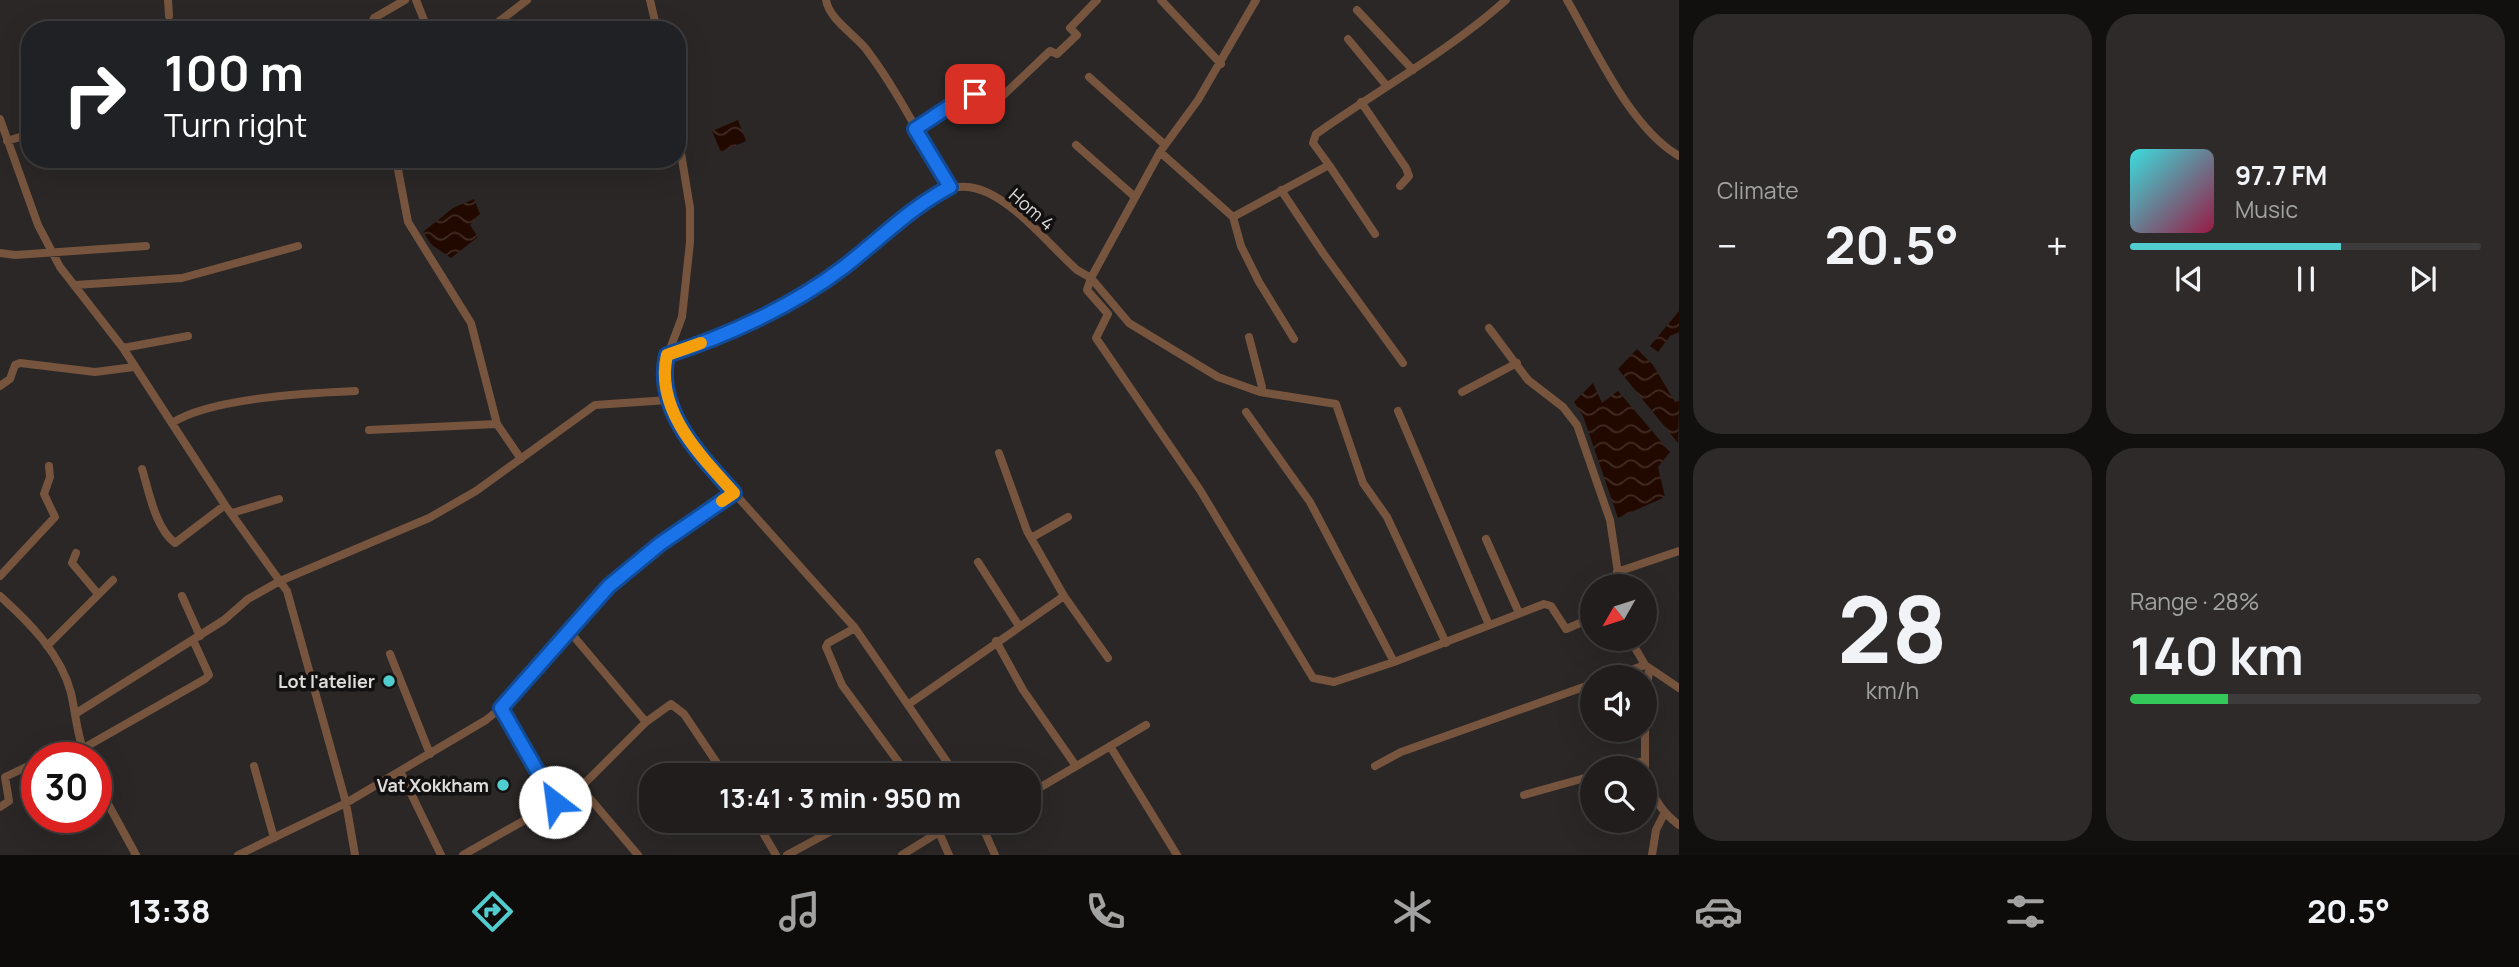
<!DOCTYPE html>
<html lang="en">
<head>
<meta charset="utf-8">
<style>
  :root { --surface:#201d1c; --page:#2d2a29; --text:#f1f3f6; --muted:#a2a2a3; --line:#3d3b3b; --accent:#52cdcf }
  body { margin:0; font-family:Manrope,sans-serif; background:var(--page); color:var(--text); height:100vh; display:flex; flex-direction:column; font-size:26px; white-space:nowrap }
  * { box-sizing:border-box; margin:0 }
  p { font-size:23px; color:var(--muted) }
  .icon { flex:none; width:38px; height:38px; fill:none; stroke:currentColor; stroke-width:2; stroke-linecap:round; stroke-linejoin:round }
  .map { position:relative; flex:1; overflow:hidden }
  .panel { display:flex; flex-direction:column; gap:14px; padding:14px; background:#12100f; width:840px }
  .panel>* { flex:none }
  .hud { position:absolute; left:21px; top:21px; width:665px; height:147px; border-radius:28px; box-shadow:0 7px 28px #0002,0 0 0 2px var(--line); background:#202124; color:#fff; overflow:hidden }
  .needle { width:46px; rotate:231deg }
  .fabs { position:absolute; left:1580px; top:574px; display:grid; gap:14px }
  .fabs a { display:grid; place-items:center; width:77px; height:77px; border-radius:50%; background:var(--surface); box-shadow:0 7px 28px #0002,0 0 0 2px var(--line); font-size:35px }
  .speed { position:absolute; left:21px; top:742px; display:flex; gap:14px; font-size:35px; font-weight:700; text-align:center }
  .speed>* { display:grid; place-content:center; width:91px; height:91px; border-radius:50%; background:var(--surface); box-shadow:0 7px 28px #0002,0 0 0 2px var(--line); line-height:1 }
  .speed .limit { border:10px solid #d22; background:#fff; color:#111 }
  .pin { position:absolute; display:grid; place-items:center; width:60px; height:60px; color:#fff; margin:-30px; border-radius:14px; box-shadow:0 4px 10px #0006 }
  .me { position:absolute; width:77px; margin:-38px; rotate:330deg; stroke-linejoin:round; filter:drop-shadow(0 0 5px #0008) }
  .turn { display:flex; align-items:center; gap:24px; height:147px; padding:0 28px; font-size:32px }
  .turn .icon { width:91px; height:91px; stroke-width:2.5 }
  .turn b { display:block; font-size:49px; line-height:60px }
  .big { font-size:52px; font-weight:700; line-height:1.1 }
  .panel .tile { flex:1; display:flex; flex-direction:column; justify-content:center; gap:10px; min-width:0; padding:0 24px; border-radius:28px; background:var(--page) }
  .panel .dial { align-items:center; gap:0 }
  .dial b { font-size:91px; line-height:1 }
  .song { display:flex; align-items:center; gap:21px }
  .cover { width:84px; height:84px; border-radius:10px; background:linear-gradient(135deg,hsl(180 70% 55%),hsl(340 70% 35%)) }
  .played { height:7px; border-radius:4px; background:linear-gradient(90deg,var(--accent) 60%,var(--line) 60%) }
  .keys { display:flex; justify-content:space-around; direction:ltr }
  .heat { display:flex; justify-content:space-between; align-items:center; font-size:38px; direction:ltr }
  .charge { height:10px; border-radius:5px; background:linear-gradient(90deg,#34c759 28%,var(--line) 0) }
  .panel .tiles { flex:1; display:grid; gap:14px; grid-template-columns:repeat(2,1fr) }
  .trip { position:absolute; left:639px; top:763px; width:402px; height:70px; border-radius:28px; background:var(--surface); box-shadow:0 7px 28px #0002,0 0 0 2px var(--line); font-weight:700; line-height:70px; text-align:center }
  .tabs { display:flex; height:112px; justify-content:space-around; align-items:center; background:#0d0c0b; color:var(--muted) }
  .tabs .icon { width:49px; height:49px }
  .tabs .active { color:var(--accent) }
  .tabs b { font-size:32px; color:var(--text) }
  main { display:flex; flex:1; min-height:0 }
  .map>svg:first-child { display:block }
  .water { fill:url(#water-waves) }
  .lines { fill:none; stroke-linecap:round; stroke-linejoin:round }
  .minor { stroke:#76543e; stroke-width:8 }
  .route-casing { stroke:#114b97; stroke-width:18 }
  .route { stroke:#1a73e8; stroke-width:12 }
  .slow { stroke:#f59e0b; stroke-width:12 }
  .poi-dot { fill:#52cdcf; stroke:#121010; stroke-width:2.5 }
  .labels { text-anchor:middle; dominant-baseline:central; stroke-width:7; stroke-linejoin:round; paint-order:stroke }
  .street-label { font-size:18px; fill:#dedcdb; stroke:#121010 }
  .poi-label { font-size:18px; font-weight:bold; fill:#dedcdb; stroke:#121010; text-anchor:end }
</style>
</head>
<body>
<main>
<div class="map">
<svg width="1679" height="855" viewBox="0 0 1679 855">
  <defs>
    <pattern id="water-waves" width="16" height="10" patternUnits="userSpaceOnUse" patternTransform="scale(1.75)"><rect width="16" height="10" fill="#210900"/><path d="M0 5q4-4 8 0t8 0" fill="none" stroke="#412c25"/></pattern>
  </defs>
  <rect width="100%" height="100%" fill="#2a2726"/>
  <path class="water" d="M 738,120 L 746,141 L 721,152 L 712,131 Z
    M 474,199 L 480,214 L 470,225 L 478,237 L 451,258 L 432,245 L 423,232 L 453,208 Z
    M 1679,311 L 1679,332 L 1670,336 L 1658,352 L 1650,346 Z
    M 1637,349 L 1653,365 L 1675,402 L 1679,401 L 1678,443 L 1618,369 Z
    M 1593,383 L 1602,403 L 1618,391 L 1670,452 L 1658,467 L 1665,497 L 1618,518 L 1583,416 L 1574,402 Z"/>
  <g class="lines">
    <path class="minor" d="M 168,0 L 169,16
      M 416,0 L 428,30
      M 650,0 L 657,30
      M 826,0 C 829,19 854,34 866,49 C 898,91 922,141 950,187
      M 1161,0 L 1221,64
      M 1567,0 C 1595,48 1630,128 1679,156
      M 1357,10 L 1413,70
      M 368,30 L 374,18 L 405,0
      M 488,30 L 527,0
      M 1348,39 L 1386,85
      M 1089,77 L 1165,145
      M 1361,102 L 1406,168 L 1409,176 L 1400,186
      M 0,119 L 38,225 L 60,267 L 123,348 L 225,505 L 287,591 L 346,803 L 355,855
      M 677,129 L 690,208 L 690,242 L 682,317 L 664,365 L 668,400 L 694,448 L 855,628 L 956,775
      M 915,129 L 970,93 L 995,103 L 1050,51 L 1057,54 L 1077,35 L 1070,28 L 1097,0
      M 7,141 L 30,134
      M 1076,145 L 1135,197
      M 1160,152 L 1233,217 L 1241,246 L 1259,282 L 1294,339
      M 396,159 L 408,222 L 471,323 L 497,424 L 521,459
      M 1329,165 L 1375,234
      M 1281,190 L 1323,253 L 1403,363
      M 1233,217 L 1329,165 L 1313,143 L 1316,134 C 1379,89 1448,52 1506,0
      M 0,253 L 15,255 L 146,246
      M 1091,278 L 1087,290 L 1108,314 L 1096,338 L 1200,490 L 1313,678 L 1334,682 L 1394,662
      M 1091,278 L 1129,323 L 1218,377 L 1260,392 L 1336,404 L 1363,483 L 1387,517 L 1446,643
      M 75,285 L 182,278 L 298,246
      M 1489,328 L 1528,380 L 1563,407 L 1577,425 L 1610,520 L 1620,586
      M 1249,337 L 1262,387 L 1260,392
      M 123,348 L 188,336
      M 667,355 C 727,336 791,306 842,268 C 873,245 901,215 934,195 C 946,188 959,185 974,188 C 1011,196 1049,245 1077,270 L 1091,278 L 1160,152 L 1198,100 L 1256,0
      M 0,386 L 10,379 L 15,365 L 20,363 L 95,372 L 134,367
      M 1462,392 L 1517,363
      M 1398,411 L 1489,625
      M 1246,412 L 1310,502 L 1394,662 L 1544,604 L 1551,606 L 1566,629 L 1592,618
      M 172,423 C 210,398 308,393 355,391
      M 369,430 L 497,424
      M 999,453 L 1027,531 L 1064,596
      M 142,469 C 149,491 155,528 175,543 L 225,505
      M 232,513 L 279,499
      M 1031,538 L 1068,517
      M 1486,539 L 1519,613
      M 76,553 L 72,563 L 98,594
      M 978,562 L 1019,626
      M 1617,572 L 1679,551
      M 0,576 L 55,517 L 44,494 L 50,477 L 49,466
      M 0,596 C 29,622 61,654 71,693 C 76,715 77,737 86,758
      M 182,596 L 200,636
      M 855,628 L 828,643 L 826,647 L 842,685 L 908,775
      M 570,632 L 646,722
      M 1630,639 L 1645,665 L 1679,688
      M 996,641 L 1023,690 L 1076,766
      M 47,646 L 113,580
      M 390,654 L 430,754
      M 1611,677 L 1645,665
      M 909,704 L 1064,596 L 1108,658
      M 501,708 L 555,802
      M 1645,711 L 1649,669
      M 75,714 L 224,620 L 248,599 L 280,581 L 429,518 L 476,491 L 595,405 L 668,400
      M 1110,746 L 1177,855
      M 82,749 L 205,679 L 209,675 L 193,640
      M 46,758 L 80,743
      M 254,766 L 274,838
      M 1375,766 L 1401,752 L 1592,684
      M 1619,768 L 1643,761
      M 1645,768 L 1645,717
      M 1645,769 C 1650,793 1659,810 1679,825
      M 400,771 L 441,855
      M 942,775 L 952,768
      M 96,782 L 136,855
      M 581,788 L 638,855
      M 1029,794 L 1146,725
      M 1524,795 L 1592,776
      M 0,807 L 9,801 L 5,777 L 37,762
      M 756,821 L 776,855
      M 934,821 L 949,855
      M 980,821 L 995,855
      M 238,855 L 346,803 L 486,720 L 501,708 L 609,586 L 660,544 L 734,493
      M 463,855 L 578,790 L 646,722 L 671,704 L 684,714 L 725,775
      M 787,855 L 850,821
      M 902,855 L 939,832
      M 1652,855 L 1656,830 L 1664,814"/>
  </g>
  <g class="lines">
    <g class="route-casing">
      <path id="route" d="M 555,802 L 501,708 L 609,586 L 660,544 L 734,493 C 701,456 654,410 667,355 C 727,336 793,306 844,267 C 879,240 911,207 950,187 L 915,129 L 970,93 L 975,94"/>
    </g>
    <use href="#route" class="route"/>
    <path class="slow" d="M 701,343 L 667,355 C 654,410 701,456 734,493 L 722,501"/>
  </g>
  <g class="poi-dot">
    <circle cx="389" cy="681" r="7"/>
    <circle cx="503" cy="785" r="7"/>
  </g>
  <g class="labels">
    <g class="street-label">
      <text transform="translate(1032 209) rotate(41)">Hom 4</text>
    </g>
    <g class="poi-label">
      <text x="375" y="681">Lot l'atelier</text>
      <text x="489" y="785">Vat Xokkham</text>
    </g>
  </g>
</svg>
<div class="fabs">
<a><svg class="needle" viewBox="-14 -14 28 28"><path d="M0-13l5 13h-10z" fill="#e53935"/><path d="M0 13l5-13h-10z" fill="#a2a2a3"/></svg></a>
<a><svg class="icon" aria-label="sound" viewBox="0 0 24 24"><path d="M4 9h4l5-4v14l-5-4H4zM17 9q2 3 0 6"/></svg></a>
<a><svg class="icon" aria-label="search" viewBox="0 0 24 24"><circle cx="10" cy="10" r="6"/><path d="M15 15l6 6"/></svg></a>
</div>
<div class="speed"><div class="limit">30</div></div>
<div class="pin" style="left:975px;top:94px;background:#d93025"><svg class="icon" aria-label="arrive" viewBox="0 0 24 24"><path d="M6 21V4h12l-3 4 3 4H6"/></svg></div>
<svg class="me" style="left:555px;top:802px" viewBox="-20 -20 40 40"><circle r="19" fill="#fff"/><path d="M0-13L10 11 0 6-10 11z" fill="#1a73e8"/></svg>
<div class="trip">13:41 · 3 min · 950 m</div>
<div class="hud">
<div class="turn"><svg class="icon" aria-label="right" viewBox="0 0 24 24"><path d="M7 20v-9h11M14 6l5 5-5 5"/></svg><div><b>100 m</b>Turn right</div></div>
</div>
</div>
<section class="panel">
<div class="tiles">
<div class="tile"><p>Climate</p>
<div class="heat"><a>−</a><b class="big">20.5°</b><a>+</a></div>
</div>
<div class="tile">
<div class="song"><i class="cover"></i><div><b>97.7 FM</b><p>Music</p></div></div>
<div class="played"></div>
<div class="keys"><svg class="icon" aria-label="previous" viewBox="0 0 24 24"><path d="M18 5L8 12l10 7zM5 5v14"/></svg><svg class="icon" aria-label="pause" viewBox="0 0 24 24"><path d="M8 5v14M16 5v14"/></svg><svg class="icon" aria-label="next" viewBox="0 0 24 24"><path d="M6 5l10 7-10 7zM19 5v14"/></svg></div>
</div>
<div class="tile dial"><b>28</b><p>km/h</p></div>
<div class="tile"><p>Range · 28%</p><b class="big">140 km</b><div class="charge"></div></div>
</div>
</section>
</main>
<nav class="tabs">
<b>13:38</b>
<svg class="icon active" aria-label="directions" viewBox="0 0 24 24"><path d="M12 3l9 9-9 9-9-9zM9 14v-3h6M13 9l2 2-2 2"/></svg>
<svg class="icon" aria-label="music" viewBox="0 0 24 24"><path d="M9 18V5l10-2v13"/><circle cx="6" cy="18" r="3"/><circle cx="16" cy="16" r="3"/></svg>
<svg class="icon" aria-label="phone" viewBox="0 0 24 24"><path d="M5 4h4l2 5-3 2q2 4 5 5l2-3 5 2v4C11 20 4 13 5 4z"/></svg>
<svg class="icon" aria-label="climate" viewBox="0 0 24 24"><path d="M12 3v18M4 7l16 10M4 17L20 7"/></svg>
<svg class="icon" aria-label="car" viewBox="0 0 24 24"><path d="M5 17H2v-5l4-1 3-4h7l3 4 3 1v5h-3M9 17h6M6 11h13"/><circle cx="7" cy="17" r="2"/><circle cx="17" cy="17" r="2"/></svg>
<svg class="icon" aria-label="filters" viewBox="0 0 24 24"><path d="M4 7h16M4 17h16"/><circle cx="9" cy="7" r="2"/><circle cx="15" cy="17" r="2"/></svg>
<b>20.5°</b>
</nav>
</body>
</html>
